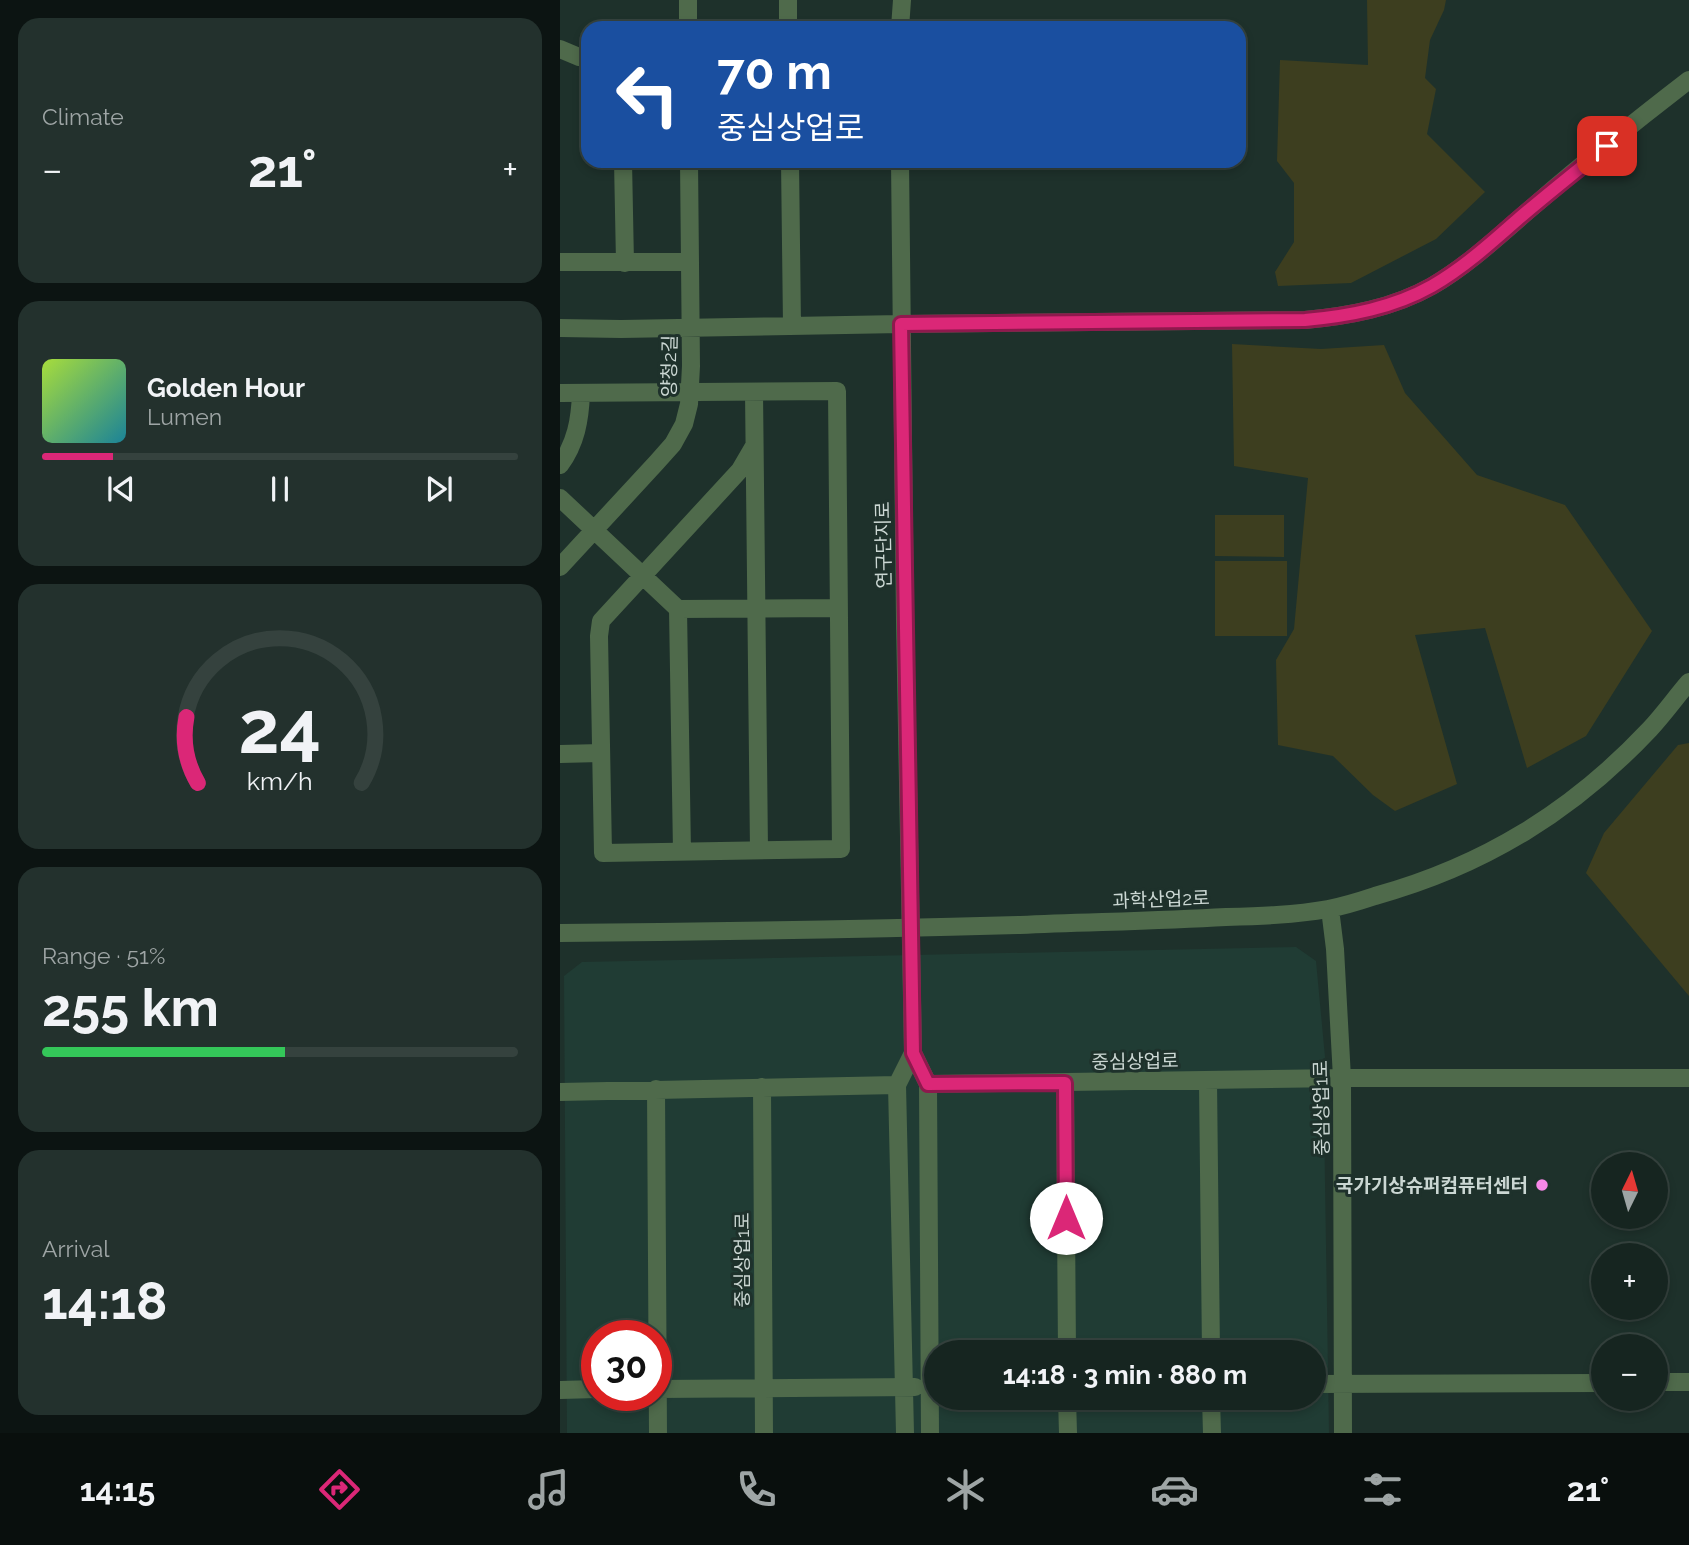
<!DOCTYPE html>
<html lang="en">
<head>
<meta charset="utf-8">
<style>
  :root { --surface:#162520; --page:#23312d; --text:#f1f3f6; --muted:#9ea5a5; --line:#35423e; --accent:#db2777 }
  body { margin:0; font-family:Raleway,"Noto Sans KR",sans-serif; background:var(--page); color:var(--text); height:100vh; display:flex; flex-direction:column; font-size:26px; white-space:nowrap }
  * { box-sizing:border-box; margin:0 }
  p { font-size:23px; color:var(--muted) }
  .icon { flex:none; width:38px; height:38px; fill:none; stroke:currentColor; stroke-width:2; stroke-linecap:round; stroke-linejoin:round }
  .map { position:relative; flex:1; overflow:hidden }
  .panel { display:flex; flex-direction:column; gap:18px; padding:18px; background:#0c1412; width:560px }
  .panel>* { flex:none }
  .top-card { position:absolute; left:21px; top:21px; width:665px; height:147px; border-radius:21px; box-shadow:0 4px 10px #0003,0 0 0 2px var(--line); background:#1a4fa0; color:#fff; overflow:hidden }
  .needle { width:46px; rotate:5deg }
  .fabs { position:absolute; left:1031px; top:1152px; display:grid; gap:14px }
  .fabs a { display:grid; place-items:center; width:77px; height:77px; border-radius:50%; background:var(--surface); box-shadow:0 4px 10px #0003,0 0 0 2px var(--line); font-size:35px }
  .speed { position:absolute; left:21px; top:1320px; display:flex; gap:14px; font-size:35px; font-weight:700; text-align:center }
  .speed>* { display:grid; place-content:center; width:91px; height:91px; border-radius:50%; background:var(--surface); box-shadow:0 4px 10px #0003,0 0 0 2px var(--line); line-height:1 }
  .speed .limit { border:10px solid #d22; background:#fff; color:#111 }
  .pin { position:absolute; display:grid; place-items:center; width:60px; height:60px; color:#fff; margin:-30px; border-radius:14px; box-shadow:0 4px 10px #0006 }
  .me { position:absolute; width:77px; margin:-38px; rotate:0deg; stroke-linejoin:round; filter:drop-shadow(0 0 5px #0008) }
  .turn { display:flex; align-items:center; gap:24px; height:147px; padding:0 21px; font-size:32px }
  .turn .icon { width:91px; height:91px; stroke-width:2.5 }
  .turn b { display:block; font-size:49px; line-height:60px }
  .big { font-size:52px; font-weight:700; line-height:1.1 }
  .panel .widget { flex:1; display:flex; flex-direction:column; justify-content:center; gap:10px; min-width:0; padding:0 24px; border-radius:21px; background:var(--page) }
  .panel .dial { align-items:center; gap:0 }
  .dial svg { height:182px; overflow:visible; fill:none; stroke:var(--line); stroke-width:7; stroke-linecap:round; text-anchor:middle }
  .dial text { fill:var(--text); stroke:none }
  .song { display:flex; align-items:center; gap:21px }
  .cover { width:84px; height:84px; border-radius:10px; background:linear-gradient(135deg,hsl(80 70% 55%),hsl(190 70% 35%)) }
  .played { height:7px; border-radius:4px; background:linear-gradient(90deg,var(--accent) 15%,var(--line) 15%) }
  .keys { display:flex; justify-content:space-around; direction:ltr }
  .heat { display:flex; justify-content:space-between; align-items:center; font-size:38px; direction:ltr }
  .charge { height:10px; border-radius:5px; background:linear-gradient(90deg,#34c759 51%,var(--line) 0) }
  .trip { position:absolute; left:364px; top:1340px; width:402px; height:70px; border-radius:35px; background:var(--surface); box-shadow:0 4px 10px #0003,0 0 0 2px var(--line); font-weight:700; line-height:70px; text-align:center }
  .tab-bar { display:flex; height:112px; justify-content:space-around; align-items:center; background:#090f0d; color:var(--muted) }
  .tab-bar .icon { width:49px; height:49px }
  .tab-bar .on { color:var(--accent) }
  .tab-bar b { font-size:32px; color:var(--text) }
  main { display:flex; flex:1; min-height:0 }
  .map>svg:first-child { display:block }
  .built { fill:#203c34; fill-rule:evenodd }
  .green { fill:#3d3e1f }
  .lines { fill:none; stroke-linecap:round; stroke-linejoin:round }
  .minor { stroke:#4f6a4b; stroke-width:18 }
  .route-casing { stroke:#8e194d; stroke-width:18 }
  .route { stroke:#db2777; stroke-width:12 }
  .poi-dot { fill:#f888e9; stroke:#1e312b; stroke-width:2.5 }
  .labels { text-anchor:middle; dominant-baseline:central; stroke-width:6; stroke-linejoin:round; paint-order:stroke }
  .street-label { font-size:19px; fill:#cbd7d3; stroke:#1e312b }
  .poi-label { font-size:19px; font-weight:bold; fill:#cbd7d3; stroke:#1e312b; text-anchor:end }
</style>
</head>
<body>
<main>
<section class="panel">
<div class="widget"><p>Climate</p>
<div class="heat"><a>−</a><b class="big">21°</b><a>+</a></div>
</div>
<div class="widget">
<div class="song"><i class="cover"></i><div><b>Golden Hour</b><p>Lumen</p></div></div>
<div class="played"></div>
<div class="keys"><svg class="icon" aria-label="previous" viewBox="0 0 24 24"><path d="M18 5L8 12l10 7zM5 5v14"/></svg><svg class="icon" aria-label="pause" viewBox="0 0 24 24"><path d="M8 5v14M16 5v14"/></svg><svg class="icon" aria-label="next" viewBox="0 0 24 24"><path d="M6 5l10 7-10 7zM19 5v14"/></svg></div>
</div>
<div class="widget dial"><svg viewBox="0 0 100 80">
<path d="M14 69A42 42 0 1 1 86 69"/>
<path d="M14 69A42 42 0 0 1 9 40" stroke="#db2777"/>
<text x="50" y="56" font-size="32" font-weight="700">24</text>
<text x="50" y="72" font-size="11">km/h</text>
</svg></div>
<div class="widget"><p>Range · 51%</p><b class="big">255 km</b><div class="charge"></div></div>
<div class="widget"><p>Arrival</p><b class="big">14:18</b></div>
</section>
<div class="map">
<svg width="1129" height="1433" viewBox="0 0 1129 1433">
  <rect width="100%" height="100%" fill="#1e312b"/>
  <path class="built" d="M 736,947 L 756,961 L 765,1057 L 764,1119 L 769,1433 L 7,1433 L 4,976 L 22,962 ZM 37,1335 L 96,1335 L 96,1395 L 37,1395 ZM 376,1353 L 754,1353 L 754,1398 L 376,1398 Z"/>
  <path class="green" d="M 807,0 L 886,0 L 884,10 L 870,40 L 865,78 L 876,89 L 867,134 L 925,192 L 876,239 L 791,283 L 718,286 L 715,272 L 734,242 L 734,183 L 717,161 L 720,60 L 808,65 Z
    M 672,344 L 761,349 L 824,345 L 845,393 L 917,475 L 1005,505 L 1092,631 L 1026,736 L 967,768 L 925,628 L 855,635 L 897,784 L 835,811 L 813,795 L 773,756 L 718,745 L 716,660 L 734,629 L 748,478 L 674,466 Z
    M 655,515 L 724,515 L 724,557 L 655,556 Z
    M 655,561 L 727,561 L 727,636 L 655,636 Z
    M 1129,743 L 1129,996 L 1026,873 L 1044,833 L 1118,745 Z"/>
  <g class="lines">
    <path class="minor" d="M 128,0 L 128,28
      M 228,0 L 228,28
      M 340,28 L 342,0
      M 0,49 L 19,57 L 28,58
      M 63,161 L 65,263
      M 230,161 L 232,326
      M 340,161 L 345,622 L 353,1053 L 368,1084 L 370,1433
      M 0,262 L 130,262
      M 0,328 L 61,329 L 341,324 L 745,320 C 788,316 833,308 872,286 C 910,264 943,232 976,204 C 1026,161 1077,120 1129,80
      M 194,392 L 199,850
      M 0,393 L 277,391 L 281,849 L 43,853 L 39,636 L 41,621 L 180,470 L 194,446
      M 0,465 C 16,443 20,420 21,393
      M 0,498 L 118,609
      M 0,567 L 97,462 L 113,444 L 124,424 L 129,404 L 131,366 L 129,161
      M 0,754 L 41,753
      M 122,852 L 118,609 L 279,608
      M 770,909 L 775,949 L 782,1078 L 783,1433
      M 0,933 C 153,932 307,929 460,925 C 529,922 597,921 666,917 C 700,916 734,915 768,909 C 784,906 800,901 815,896 C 924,866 1013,811 1090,729 C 1104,714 1116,697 1129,682
      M 648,1081 L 651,1353
      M 505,1083 L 507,1353
      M 368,1084 L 782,1078 L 1129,1078
      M 202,1087 L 204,1433
      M 96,1089 L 98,1433
      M 0,1092 L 337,1085
      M 1096,1382 L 1129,1382
      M 754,1384 L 1043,1383
      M 96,1389 L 355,1387
      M 0,1390 L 37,1389
      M 507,1398 L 508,1433
      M 651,1398 L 652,1433
      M 345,1433 L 337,1085 L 353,1053"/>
  </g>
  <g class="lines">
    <g class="route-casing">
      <path id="route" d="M 506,1218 L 505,1083 L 368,1084 L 353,1053 L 341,324 L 745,320 C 789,316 833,308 872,286 C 903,268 930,244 956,221 C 986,195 1017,171 1047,146"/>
    </g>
    <use href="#route" class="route"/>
  </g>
  <circle class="poi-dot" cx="982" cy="1185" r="7"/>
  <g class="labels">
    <g class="street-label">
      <text transform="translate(109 366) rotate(-89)">양청2길</text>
      <text transform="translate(323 545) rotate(-91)">연구단지로</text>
      <text transform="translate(601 899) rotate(-2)">과학산업2로</text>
      <text transform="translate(575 1061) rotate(-1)">중심상업로</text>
      <text transform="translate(761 1108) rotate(-91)">중심상업1로</text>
      <text transform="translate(182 1260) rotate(-90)">중심상업1로</text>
    </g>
    <g class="poi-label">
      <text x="968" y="1185">국가기상슈퍼컴퓨터센터</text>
    </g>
  </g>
</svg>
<div class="fabs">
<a><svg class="needle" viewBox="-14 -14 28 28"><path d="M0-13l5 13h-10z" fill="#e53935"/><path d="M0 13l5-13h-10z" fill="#9ea5a5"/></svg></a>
<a>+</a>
<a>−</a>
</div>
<div class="speed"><div class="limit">30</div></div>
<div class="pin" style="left:1047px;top:146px;background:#d93025"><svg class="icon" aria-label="arrive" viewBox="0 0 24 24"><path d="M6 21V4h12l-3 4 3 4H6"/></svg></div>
<svg class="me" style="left:506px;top:1218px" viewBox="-20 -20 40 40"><circle r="19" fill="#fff"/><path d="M0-13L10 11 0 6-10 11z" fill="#db2777"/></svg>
<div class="trip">14:18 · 3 min · 880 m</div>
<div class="top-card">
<div class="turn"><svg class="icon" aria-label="left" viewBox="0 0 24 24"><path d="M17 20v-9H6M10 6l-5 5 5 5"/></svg><div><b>70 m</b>중심상업로</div></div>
</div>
</div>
</main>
<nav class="tab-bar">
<b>14:15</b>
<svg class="icon on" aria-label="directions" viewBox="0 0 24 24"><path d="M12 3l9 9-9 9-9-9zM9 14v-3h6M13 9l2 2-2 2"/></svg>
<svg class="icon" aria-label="music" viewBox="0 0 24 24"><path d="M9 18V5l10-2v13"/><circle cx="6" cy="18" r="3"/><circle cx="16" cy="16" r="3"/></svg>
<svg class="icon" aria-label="phone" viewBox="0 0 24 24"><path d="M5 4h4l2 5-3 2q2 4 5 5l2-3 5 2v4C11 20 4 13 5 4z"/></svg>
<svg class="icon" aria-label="climate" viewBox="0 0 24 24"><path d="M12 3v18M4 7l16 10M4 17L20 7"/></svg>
<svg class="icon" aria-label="car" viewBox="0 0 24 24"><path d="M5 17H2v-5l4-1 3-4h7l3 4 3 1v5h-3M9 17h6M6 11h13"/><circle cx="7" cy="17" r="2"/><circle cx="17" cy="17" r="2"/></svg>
<svg class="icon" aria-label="filters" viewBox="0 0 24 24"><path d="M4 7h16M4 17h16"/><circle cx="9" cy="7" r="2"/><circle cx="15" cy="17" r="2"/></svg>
<b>21°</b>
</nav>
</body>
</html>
